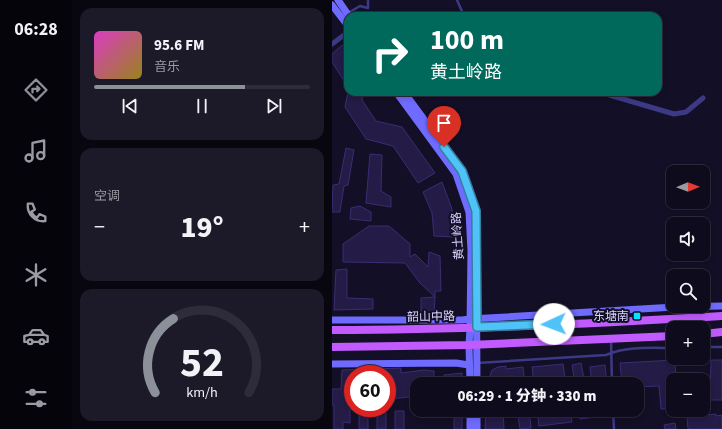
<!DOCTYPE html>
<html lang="zh">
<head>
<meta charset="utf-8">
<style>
  :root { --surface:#0e0b1c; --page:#1c1929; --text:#f1f3f6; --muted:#9b9ba3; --line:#2e2b3b; --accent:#8c9099 }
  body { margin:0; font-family:"Source Sans 3","Noto Sans SC",sans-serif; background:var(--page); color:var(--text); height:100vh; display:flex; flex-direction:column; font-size:15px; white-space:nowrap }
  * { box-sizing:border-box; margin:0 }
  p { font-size:13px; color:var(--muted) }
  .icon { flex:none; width:22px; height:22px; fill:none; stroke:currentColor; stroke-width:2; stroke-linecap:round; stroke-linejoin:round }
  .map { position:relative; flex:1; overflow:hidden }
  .sheet { display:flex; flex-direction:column; gap:8px; padding:8px; background:#08060f; width:260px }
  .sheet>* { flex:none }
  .hud { position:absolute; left:12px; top:12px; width:318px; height:84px; border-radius:12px; box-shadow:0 2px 6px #0003,0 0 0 1px var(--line); background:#00695c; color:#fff; overflow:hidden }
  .needle { width:26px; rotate:89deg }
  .controls { position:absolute; left:334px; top:165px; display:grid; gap:8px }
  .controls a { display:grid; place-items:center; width:44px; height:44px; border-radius:8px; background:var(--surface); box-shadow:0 2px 6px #0003,0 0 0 1px var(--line); font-size:20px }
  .speed { position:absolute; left:12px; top:365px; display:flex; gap:8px; font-size:20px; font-weight:700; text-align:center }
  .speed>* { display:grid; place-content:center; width:52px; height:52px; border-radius:50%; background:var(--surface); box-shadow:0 2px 6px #0003,0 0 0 1px var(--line); line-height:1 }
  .speed .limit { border:6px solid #d22; background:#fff; color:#111 }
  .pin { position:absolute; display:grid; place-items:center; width:34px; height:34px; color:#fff; margin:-41px -17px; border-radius:50% 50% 50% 0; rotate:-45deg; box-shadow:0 0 4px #0007 }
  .pin .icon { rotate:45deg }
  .me { position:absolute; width:44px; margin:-22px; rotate:268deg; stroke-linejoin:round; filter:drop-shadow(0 0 3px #0008) }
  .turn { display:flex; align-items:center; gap:14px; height:84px; padding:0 20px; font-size:18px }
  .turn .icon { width:52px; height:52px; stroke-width:2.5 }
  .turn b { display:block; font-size:28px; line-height:34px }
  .big { font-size:30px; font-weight:800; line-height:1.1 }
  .sheet .widget { flex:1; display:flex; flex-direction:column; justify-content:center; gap:6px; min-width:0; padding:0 14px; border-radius:12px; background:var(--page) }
  .sheet .dial { align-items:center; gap:0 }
  .dial svg { height:104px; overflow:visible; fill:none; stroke:var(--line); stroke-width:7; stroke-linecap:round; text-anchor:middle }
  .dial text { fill:var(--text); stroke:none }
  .song { display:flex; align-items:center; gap:12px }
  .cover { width:48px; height:48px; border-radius:6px; background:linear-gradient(135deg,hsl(310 70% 55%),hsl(50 70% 35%)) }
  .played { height:4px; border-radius:2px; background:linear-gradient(90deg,var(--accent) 70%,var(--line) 70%) }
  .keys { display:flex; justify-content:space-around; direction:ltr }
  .heat { display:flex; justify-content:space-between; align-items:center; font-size:22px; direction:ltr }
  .trip { position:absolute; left:78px; top:377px; width:234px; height:40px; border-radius:12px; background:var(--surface); box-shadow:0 2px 6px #0003,0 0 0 1px var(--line); font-weight:800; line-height:40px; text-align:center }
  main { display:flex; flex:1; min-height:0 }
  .dock { display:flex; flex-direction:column; width:72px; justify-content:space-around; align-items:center; background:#06040b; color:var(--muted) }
  .dock .icon { width:28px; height:28px }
  .dock .current { color:var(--accent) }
  .dock b { font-size:18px; color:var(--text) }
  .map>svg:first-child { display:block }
  .building { fill:#241b47; stroke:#3b2d73 }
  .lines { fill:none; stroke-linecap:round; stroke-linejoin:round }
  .lane { stroke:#3d3a85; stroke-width:2.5 }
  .street { stroke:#3d3a85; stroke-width:5 }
  .secondary { stroke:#6f6bff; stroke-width:7 }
  .primary { stroke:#c25bff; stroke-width:8 }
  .route-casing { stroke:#337fa1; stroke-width:10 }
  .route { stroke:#4fc3f7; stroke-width:7 }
  .poi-dot { fill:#00e5ff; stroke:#130f26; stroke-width:1.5 }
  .labels { text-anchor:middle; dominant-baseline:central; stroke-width:4; stroke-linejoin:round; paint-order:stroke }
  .street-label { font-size:12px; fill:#d9d4ff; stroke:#130f26 }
  .poi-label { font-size:12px; fill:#d9d4ff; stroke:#130f26; text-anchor:end }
</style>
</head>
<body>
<main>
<nav class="dock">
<b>06:28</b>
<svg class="icon current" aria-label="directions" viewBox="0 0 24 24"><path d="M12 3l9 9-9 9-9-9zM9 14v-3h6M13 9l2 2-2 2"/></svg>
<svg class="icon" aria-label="music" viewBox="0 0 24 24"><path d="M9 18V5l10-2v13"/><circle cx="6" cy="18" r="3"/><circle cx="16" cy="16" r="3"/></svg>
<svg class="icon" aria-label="phone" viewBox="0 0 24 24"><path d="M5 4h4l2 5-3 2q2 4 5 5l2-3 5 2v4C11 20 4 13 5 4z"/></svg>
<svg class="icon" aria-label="climate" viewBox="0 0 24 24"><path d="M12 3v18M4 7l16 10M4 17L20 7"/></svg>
<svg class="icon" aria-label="car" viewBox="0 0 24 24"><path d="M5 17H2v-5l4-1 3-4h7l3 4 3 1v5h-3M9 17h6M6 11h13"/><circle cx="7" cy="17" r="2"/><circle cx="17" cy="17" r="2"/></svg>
<svg class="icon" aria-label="filters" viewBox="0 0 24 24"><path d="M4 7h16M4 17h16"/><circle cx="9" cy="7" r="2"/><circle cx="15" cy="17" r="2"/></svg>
</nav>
<section class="sheet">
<div class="widget">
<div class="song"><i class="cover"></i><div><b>95.6 FM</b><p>音乐</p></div></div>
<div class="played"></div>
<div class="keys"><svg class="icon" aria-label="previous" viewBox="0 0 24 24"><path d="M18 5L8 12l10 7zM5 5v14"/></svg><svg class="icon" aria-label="pause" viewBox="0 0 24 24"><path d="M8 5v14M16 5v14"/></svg><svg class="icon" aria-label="next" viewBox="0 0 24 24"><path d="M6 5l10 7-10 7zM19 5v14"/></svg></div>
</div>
<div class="widget"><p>空调</p>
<div class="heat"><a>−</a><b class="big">19°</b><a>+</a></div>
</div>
<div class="widget dial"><svg viewBox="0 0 100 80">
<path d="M14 69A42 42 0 1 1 86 69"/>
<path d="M14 69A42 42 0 0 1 28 12" stroke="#8c9099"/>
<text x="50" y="56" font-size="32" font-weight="700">52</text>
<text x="50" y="72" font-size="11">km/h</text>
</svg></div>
</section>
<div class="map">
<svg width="390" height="429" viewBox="0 0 390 429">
  <rect width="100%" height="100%" fill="#130f26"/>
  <path class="building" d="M 10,45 L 16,52 L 16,87 L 0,62 L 0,54 Z
    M 16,92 L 32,92 L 30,100 L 44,121 L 70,127 L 103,173 L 86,183 L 61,146 L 34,139 L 13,107 Z
    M 14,148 L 22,150 L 16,185 L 12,186 L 8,212 L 0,212 L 1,185 L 7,184 Z
    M 38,154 L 50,155 L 49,191 L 59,197 L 59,207 L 34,203 Z
    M 110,182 L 120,209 L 122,237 L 102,236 L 100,213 L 91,192 Z
    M 28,206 L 39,212 L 39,221 L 18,219 L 19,208 Z
    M 37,226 L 57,226 L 78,244 L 78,257 L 83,254 L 96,267 L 97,252 L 108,256 L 109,291 L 103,291 L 103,297 L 88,283 L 73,263 L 11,262 L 11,244 Z
    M 15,269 L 15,298 L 41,299 L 41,309 L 2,310 L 4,270 Z
    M 103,297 L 102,314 L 89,315 L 89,298 Z
    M 343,360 L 344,380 L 341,380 L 341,408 L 329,409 L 327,386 L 305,387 L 305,384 L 290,384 L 288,363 Z
    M 379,360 L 390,360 L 390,400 L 378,400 Z
    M 249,363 L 253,384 L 243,384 L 240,365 Z
    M 231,364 L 234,384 L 202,384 L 200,367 Z
    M 273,365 L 275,384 L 260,384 L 258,367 Z
    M 174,366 L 174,369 L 191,367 L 193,384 L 182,384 L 181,376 L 168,377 L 166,384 L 155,384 L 160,370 L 166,367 Z
    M 69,368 L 69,373 L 92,370 L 102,371 L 102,384 L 85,384 L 85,396 L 59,399 L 59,374 L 18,374 L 18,423 L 11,422 L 11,429 L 2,429 L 2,405 L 0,405 L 0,389 L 9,389 L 10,370 Z
    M 130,373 L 130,384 L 112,384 L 112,375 Z
    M 36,410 L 36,429 L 27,429 L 27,411 Z
    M 45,410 L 54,410 L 54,429 L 45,429 Z
    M 154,410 L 171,410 L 172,429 L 153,429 Z
    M 185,410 L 197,410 L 199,428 L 188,429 Z
    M 205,410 L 238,410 L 240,422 L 207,426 Z
    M 247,410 L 278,410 L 279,415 L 248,419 Z
    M 291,410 L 307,410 L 307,413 L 291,414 Z
    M 63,411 L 72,411 L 72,429 L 63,429 Z
    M 384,414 L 384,416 L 390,415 L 390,429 L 356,429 L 355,417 Z
    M 130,415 L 130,429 L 122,429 L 122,416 Z
    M 343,423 L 344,429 L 333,429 L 332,425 Z"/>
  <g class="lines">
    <path class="lane" d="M 125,0 L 132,16
      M 16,13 L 28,6 L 36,8 L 36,0
      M 279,339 L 280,384
      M 371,347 L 390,347
      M 145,363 L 274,355 C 295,346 318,348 341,348
      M 281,410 L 282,429"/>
    <path class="street" d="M 0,44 L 16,32
      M 267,92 L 342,114 L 354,112 L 371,98"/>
    <path class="secondary" d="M 6,0 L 17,16
      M 0,5 L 16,26
      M 64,92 L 124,174 L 137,212 L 139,251 L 138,328 L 137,345 L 138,384
      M 72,92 L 130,171 L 144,211 L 145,384
      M 0,320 L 130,320 L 138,319 L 343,307 L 390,306
      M 0,364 L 124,363 L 137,365
      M 138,410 L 138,429
      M 145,410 L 145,429"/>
    <path class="primary" d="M 0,330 C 130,330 260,324 390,316
      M 371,334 L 390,332
      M 0,347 L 137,345 L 341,336"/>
  </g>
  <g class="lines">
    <g class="route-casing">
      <path id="route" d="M 112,147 L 130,171 L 144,211 L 145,327 L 222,324"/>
    </g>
    <use href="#route" class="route"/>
  </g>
  <rect class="poi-dot" x="301" y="312" width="8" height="8" rx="2"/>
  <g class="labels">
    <g class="street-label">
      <text transform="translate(126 236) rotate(-94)">黄土岭路</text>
      <text transform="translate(99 317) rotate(-1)">韶山中路</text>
    </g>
    <g class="poi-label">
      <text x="297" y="316">东塘南</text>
    </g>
  </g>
</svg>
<div class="controls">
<a><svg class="needle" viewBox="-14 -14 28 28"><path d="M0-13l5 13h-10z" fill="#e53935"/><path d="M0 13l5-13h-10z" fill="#9b9ba3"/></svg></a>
<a><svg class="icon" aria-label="sound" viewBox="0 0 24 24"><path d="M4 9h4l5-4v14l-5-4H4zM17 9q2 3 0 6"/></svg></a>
<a><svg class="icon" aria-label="search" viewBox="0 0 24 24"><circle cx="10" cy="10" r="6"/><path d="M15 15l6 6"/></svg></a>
<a>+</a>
<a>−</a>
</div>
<div class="speed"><div class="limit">60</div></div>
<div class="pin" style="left:112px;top:147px;background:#d93025"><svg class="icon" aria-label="arrive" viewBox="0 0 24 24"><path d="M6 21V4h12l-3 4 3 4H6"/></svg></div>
<svg class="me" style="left:222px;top:324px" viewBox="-20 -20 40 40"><circle r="19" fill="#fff"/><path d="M0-13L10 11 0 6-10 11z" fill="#4fc3f7"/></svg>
<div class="trip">06:29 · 1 分钟 · 330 m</div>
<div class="hud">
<div class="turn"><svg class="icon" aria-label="right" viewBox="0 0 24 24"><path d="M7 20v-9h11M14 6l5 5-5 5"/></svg><div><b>100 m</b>黄土岭路</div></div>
</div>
</div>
</main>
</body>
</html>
